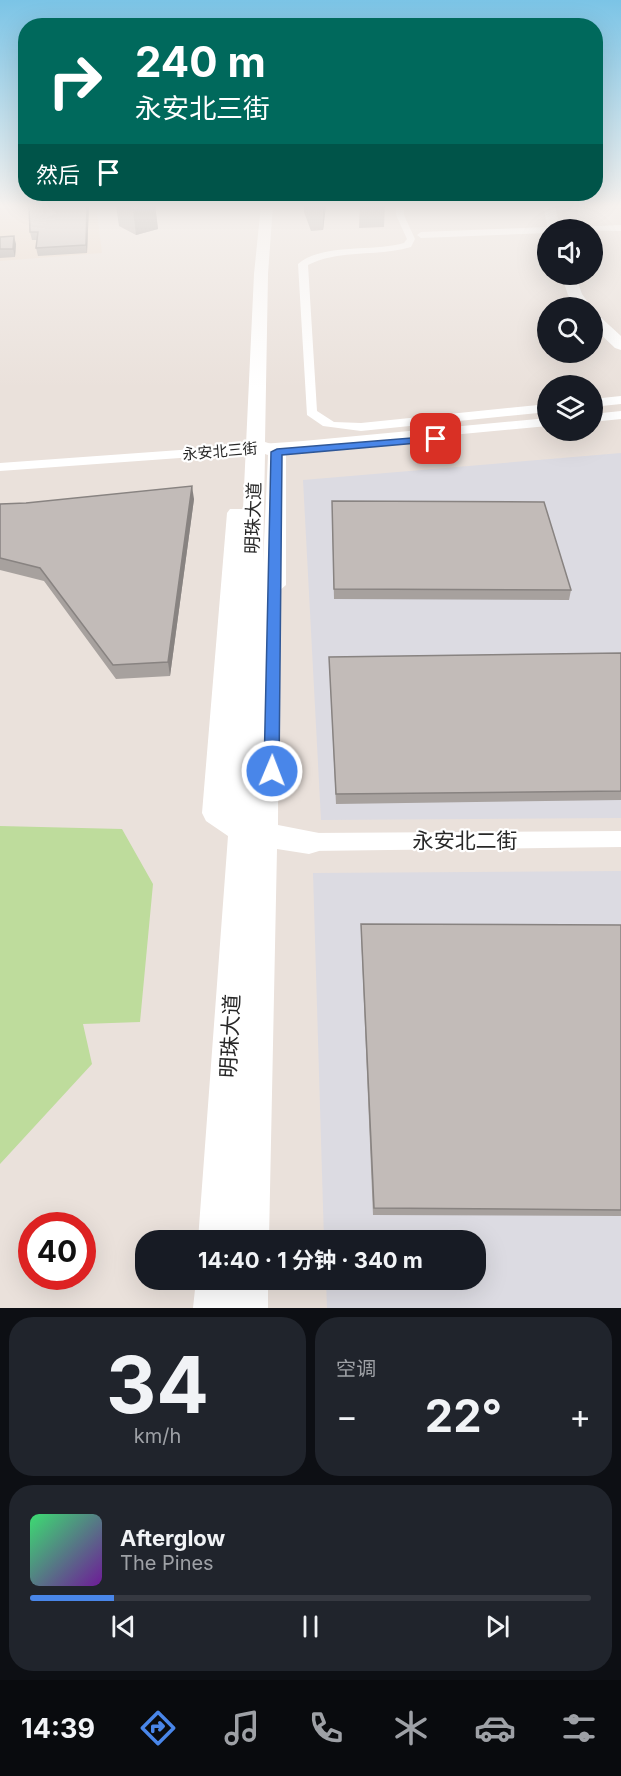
<!DOCTYPE html>
<html lang="zh">
<head>
<meta charset="utf-8">
<style>
  :root { --surface:#171b24; --page:#20242c; --text:#f1f3f6; --muted:#9ea1a6; --line:#363941; --accent:#4986e9 }
  body { margin:0; font-family:Inter,"Noto Sans SC",sans-serif; background:var(--page); color:var(--text); height:100vh; display:flex; flex-direction:column; font-size:22px; white-space:nowrap }
  * { box-sizing:border-box; margin:0 }
  p { font-size:20px; color:var(--muted) }
  .icon { flex:none; width:33px; height:33px; fill:none; stroke:currentColor; stroke-width:2; stroke-linecap:round; stroke-linejoin:round }
  .map { position:relative; height:1308px; overflow:hidden }
  .sheet { display:flex; flex-direction:column; gap:9px; padding:9px; background:#0d0f14; flex:1 }
  .sheet>* { flex:none }
  .banner { position:absolute; left:18px; top:18px; width:585px; height:183px; border-radius:24px; box-shadow:0 6px 24px #0002; background:#00695c; color:#fff; overflow:hidden }
  .tools { position:absolute; left:537px; top:219px; display:grid; gap:12px }
  .tools a { display:grid; place-items:center; width:66px; height:66px; border-radius:50%; background:var(--surface); box-shadow:0 6px 24px #0002; font-size:30px }
  .speed { position:absolute; left:18px; top:1212px; display:flex; gap:12px; font-size:30px; font-weight:700; text-align:center }
  .speed>* { display:grid; place-content:center; width:78px; height:78px; border-radius:50%; background:var(--surface); box-shadow:0 6px 24px #0002; line-height:1 }
  .speed .limit { border:9px solid #d22; background:#fff; color:#111 }
  .pin { position:absolute; display:grid; place-items:center; width:51px; height:51px; color:#fff; margin:-26px; border-radius:12px; box-shadow:0 3px 9px #0006 }
  .me { position:absolute; width:66px; margin:-33px; rotate:1deg; stroke-linejoin:round; filter:drop-shadow(0 0 4px #0008) }
  .turn { display:flex; align-items:center; gap:21px; height:126px; padding:0 18px; font-size:27px }
  .turn .icon { width:78px; height:78px; stroke-width:2.5 }
  .turn b { display:block; font-size:42px; line-height:51px }
  .then { display:flex; align-items:center; height:57px; padding:0 18px; background:#0003; gap:12px; font-size:22px }
  .big { font-size:45px; font-weight:700; line-height:1.1 }
  .sheet .tile { flex:1; display:flex; flex-direction:column; justify-content:center; gap:9px; min-width:0; padding:0 21px; border-radius:24px; background:var(--page) }
  .sheet .dial { align-items:center; gap:0 }
  .dial b { font-size:78px; line-height:1 }
  .song { display:flex; align-items:center; gap:18px }
  .cover { width:72px; height:72px; border-radius:9px; background:linear-gradient(135deg,hsl(140 70% 55%),hsl(280 70% 35%)) }
  .played { height:6px; border-radius:3px; background:linear-gradient(90deg,var(--accent) 15%,var(--line) 15%) }
  .keys { display:flex; justify-content:space-around; direction:ltr }
  .heat { display:flex; justify-content:space-between; align-items:center; font-size:33px; direction:ltr }
  .sheet .tiles { flex:1; display:grid; gap:9px; grid-template-columns:1fr 1fr }
  .tile:last-child { grid-column:span 2 }
  .trip { position:absolute; left:135px; top:1230px; width:351px; height:60px; border-radius:24px; background:var(--surface); box-shadow:0 6px 24px #0002; font-weight:700; line-height:60px; text-align:center }
  .dock { display:flex; height:96px; justify-content:space-around; align-items:center; background:#090b0e; color:var(--muted) }
  .dock .icon { width:42px; height:42px }
  .dock .active { color:var(--accent) }
  .dock b { font-size:27px; color:var(--text) }
  .map>svg:first-child { display:block }
  .industrial { fill:#dcdbe2 }
  .education { fill:#eadacc }
  .green { fill:#bedc9c }
  .lines { fill:none; stroke-linecap:round; stroke-linejoin:round }
  .street { fill:#fff; fill-rule:evenodd }
  .secondary { fill:#fff; fill-rule:evenodd }
  .wall { fill:#a7a19e }
  .shaded-wall { fill:#888381 }
  .building { fill:#c2bbb8; stroke:#888381; stroke-width:1.5 }
  .route { fill:#4986e9; stroke:#2f5797; stroke-width:1.5 }
  .labels { text-anchor:middle; dominant-baseline:central; stroke-width:4.5; stroke-linejoin:round; paint-order:stroke }
  .far-street-label { font-size:15px; fill:#282828; stroke:#fff }
  .street-label { font-size:18px; fill:#282828; stroke:#fff }
  .near-street-label { font-size:21px; fill:#282828; stroke:#fff }
</style>
</head>
<body>
<div class="map">
<svg width="621" height="1308" viewBox="0 0 621 1308">
  <rect width="100%" height="100%" fill="#eae1db"/>
  <path class="industrial" d="M 621,453 L 621,818 L 321,820 L 303,480 Z
    M 621,871 L 621,1308 L 327,1308 L 326,1280 L 476,1280 L 476,1240 L 324,1240 L 313,873 Z"/>
  <path class="education" d="M 22,205 L 96,205 L 102,253 L 0,261 L 0,207 Z"/>
  <path class="green" d="M 0,826 L 122,829 L 153,884 L 140,1022 L 83,1024 L 92,1064 L 0,1164 Z"/>
  <g class="lines">
    <path class="street" d="M 396,205 L 404,205 L 404,215 L 415,239 L 411,247 C 378,257 339,249 308,265 L 317,411 L 334,422 L 361,423 L 548,404 L 548,412 L 361,431 L 323,426 L 307,415 L 298,264 C 322,243 374,252 404,243 L 407,239 L 396,215 Z
      M 621,225 L 621,231 L 571,230 L 575,227 Z
      M 548,227 L 552,230 L 548,230 L 548,233 L 421,238 L 417,235 L 421,232 Z
      M 621,396 L 621,404 L 592,407 L 592,399 Z
      M 621,411 L 621,419 L 592,422 L 592,414 Z
      M 548,418 L 548,426 L 303,449 L 0,471 L 0,463 L 303,441 Z
      M 621,831 L 621,847 L 309,851 L 302,848 L 299,842 L 302,836 L 309,833 Z"/>
    <path class="secondary" d="M 261,205 L 273,205 L 268,274 L 265,442 L 284,448 L 286,452 L 286,585 L 279,591 L 278,825 L 319,833 L 324,842 L 319,851 L 309,854 L 277,849 L 269,1240 L 198,1240 L 228,836 L 206,821 L 202,813 L 227,513 L 230,509 L 243,509 L 254,274 ZM 265,454 L 268,455 L 263,563 Z
      M 543,205 L 555,205 L 560,230 L 548,230 Z
      M 561,274 L 575,274 L 582,294 L 592,308 L 577,308 L 568,295 Z
      M 592,313 L 597,314 L 621,336 L 621,350 L 615,348 L 592,326 Z
      M 196,1280 L 268,1280 L 268,1308 L 193,1308 Z"/>
  </g>
  <path class="wall" d="M 89,205 L 87,253 L 38,256 L 36,248 L 37,240 L 32,240 L 30,232 Z
    M 116,205 L 155,205 L 158,229 L 136,235 L 119,226 Z
    M 304,205 L 326,205 L 323,230 L 311,231 L 304,212 Z
    M 360,205 L 385,205 L 384,227 L 359,228 Z
    M 0,237 L 16,244 L 15,257 L 0,258 Z
    M 194,499 L 170,676 L 116,679 L 44,581 L 0,570 L 0,504 Z
    M 332,511 L 571,590 L 569,600 L 334,599 Z
    M 621,653 L 621,800 L 336,804 L 329,657 Z
    M 361,924 L 621,925 L 621,1216 L 373,1215 L 361,933 Z"/>
  <path class="shaded-wall" d="M 87,205 L 89,205 L 87,253 L 86,245 Z
    M 149,205 L 155,205 L 158,229 L 136,235 L 133,210 Z
    M 323,205 L 326,205 L 323,230 Z
    M 14,236 L 16,244 L 15,257 L 13,249 Z
    M 192,486 L 194,499 L 170,676 L 168,662 Z"/>
  <path class="building" d="M 29,205 L 87,205 L 86,245 L 36,248 L 38,232 L 30,232 Z
    M 124,205 L 149,205 L 133,210 Z
    M 14,236 L 13,249 L 0,249 L 0,237 Z
    M 192,486 L 168,662 L 113,665 L 40,568 L 0,558 L 0,504 L 26,503 Z
    M 332,501 L 544,502 L 571,590 L 334,589 Z
    M 621,653 L 621,791 L 336,794 L 329,657 Z
    M 361,924 L 621,925 L 621,1210 L 374,1208 Z"/>
  <linearGradient id="sky" x2="0" y2="1"><stop stop-color="#7bc4e6"/><stop offset="0.53" stop-color="#f6f2ef"/><stop offset="1" stop-color="#f6f2ef" stop-opacity="0"/></linearGradient>
  <rect width="621" height="388" fill="url(#sky)"/>
  <path class="route" d="M 436,436 L 442,439 L 440,441 L 282,455 L 279,771 L 277,776 L 266,776 L 264,771 L 271,452 L 277,449 Z"/>
  <g class="labels">
    <g class="far-street-label">
      <text transform="translate(220 451) rotate(-5)">永安北三街</text>
    </g>
    <g class="street-label">
      <text transform="translate(253 518) rotate(-88)">明珠大道</text>
    </g>
    <g class="near-street-label">
      <text x="465" y="840">永安北二街</text>
      <text transform="translate(230 1036) rotate(-87)">明珠大道</text>
    </g>
  </g>
</svg>
<div class="tools">
<a><svg class="icon" aria-label="sound" viewBox="0 0 24 24"><path d="M4 9h4l5-4v14l-5-4H4zM17 9q2 3 0 6"/></svg></a>
<a><svg class="icon" aria-label="search" viewBox="0 0 24 24"><circle cx="10" cy="10" r="6"/><path d="M15 15l6 6"/></svg></a>
<a><svg class="icon" aria-label="layers" viewBox="0 0 24 24"><path d="M12 4l9 5-9 5-9-5zM3 14l9 5 9-5"/></svg></a>
</div>
<div class="speed"><div class="limit">40</div></div>
<div class="pin" style="left:436px;top:439px;background:#d93025"><svg class="icon" aria-label="arrive" viewBox="0 0 24 24"><path d="M6 21V4h12l-3 4 3 4H6"/></svg></div>
<svg class="me" style="left:272px;top:771px" viewBox="-20 -20 40 40"><circle r="17" fill="#4986e9" stroke="#fff" stroke-width="3"/><path d="M0-11L8 9 0 5-8 9z" fill="#fff"/></svg>
<div class="trip">14:40 · 1 分钟 · 340 m</div>
<div class="banner">
<div class="turn"><svg class="icon" aria-label="right" viewBox="0 0 24 24"><path d="M7 20v-9h11M14 6l5 5-5 5"/></svg><div><b>240 m</b>永安北三街</div></div>
<div class="then">然后<svg class="icon" aria-label="arrive" viewBox="0 0 24 24"><path d="M6 21V4h12l-3 4 3 4H6"/></svg></div>
</div>
</div>
<section class="sheet">
<div class="tiles">
<div class="tile dial"><b>34</b><p>km/h</p></div>
<div class="tile"><p>空调</p>
<div class="heat"><a>−</a><b class="big">22°</b><a>+</a></div>
</div>
<div class="tile">
<div class="song"><i class="cover"></i><div><b>Afterglow</b><p>The Pines</p></div></div>
<div class="played"></div>
<div class="keys"><svg class="icon" aria-label="previous" viewBox="0 0 24 24"><path d="M18 5L8 12l10 7zM5 5v14"/></svg><svg class="icon" aria-label="pause" viewBox="0 0 24 24"><path d="M8 5v14M16 5v14"/></svg><svg class="icon" aria-label="next" viewBox="0 0 24 24"><path d="M6 5l10 7-10 7zM19 5v14"/></svg></div>
</div>
</div>
</section>
<nav class="dock">
<b>14:39</b>
<svg class="icon active" aria-label="directions" viewBox="0 0 24 24"><path d="M12 3l9 9-9 9-9-9zM9 14v-3h6M13 9l2 2-2 2"/></svg>
<svg class="icon" aria-label="music" viewBox="0 0 24 24"><path d="M9 18V5l10-2v13"/><circle cx="6" cy="18" r="3"/><circle cx="16" cy="16" r="3"/></svg>
<svg class="icon" aria-label="phone" viewBox="0 0 24 24"><path d="M5 4h4l2 5-3 2q2 4 5 5l2-3 5 2v4C11 20 4 13 5 4z"/></svg>
<svg class="icon" aria-label="climate" viewBox="0 0 24 24"><path d="M12 3v18M4 7l16 10M4 17L20 7"/></svg>
<svg class="icon" aria-label="car" viewBox="0 0 24 24"><path d="M5 17H2v-5l4-1 3-4h7l3 4 3 1v5h-3M9 17h6M6 11h13"/><circle cx="7" cy="17" r="2"/><circle cx="17" cy="17" r="2"/></svg>
<svg class="icon" aria-label="filters" viewBox="0 0 24 24"><path d="M4 7h16M4 17h16"/><circle cx="9" cy="7" r="2"/><circle cx="15" cy="17" r="2"/></svg>
</nav>
</body>
</html>
